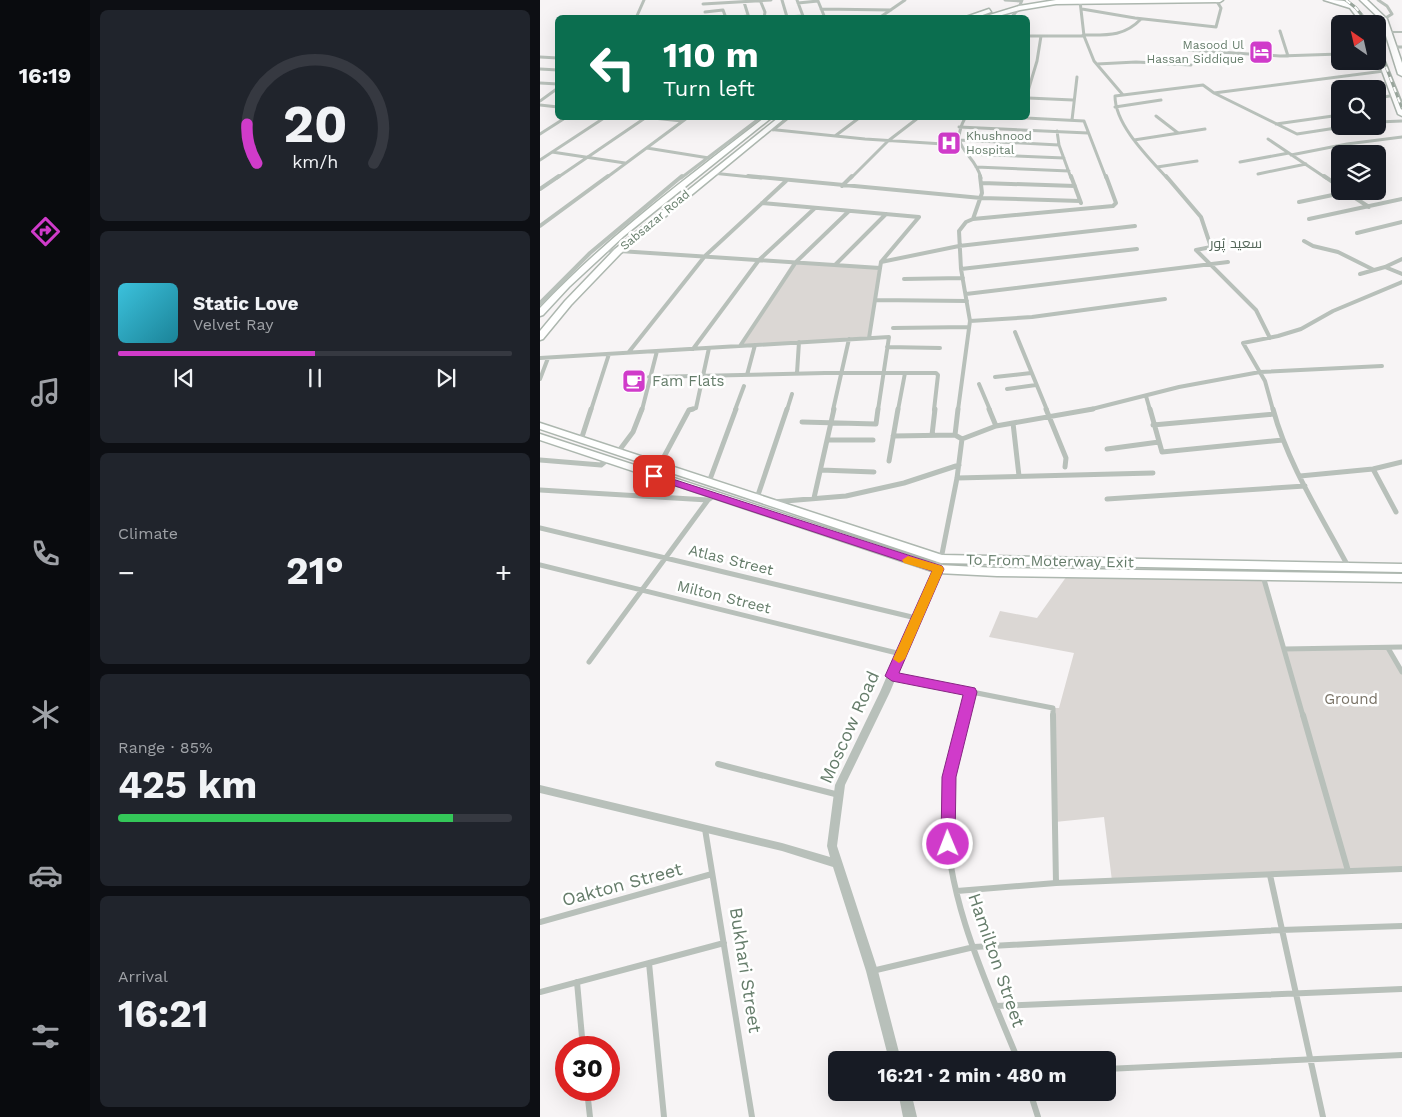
<!DOCTYPE html>
<html lang="en">
<head>
<meta charset="utf-8">
<style>
  :root { --surface:#171b24; --page:#20242c; --text:#f1f3f6; --muted:#9ea1a6; --line:#363941; --accent:#d03bca }
  body { margin:0; font-family:"Work Sans",Cairo,sans-serif; background:var(--page); color:var(--text); height:100vh; display:flex; flex-direction:column; font-size:19px; white-space:nowrap }
  * { box-sizing:border-box; margin:0 }
  p { font-size:16px; color:var(--muted) }
  .icon { flex:none; width:28px; height:28px; fill:none; stroke:currentColor; stroke-width:2; stroke-linecap:round; stroke-linejoin:round }
  .map { position:relative; flex:1; overflow:hidden }
  .side { display:flex; flex-direction:column; gap:10px; padding:10px; background:#0d0f14; width:450px }
  .side>* { flex:none }
  .banner { position:absolute; left:15px; top:15px; width:475px; height:105px; border-radius:8px; box-shadow:0 5px 20px #0002; background:#0b6e4f; color:#fff; overflow:hidden }
  .needle { width:32px; rotate:326deg }
  .tools { position:absolute; left:791px; top:15px; display:grid; gap:10px }
  .tools a { display:grid; place-items:center; width:55px; height:55px; border-radius:8px; background:var(--surface); box-shadow:0 5px 20px #0002; font-size:25px }
  .speed { position:absolute; left:15px; top:1036px; display:flex; gap:10px; font-size:25px; font-weight:700; text-align:center }
  .speed>* { display:grid; place-content:center; width:65px; height:65px; border-radius:50%; background:var(--surface); box-shadow:0 5px 20px #0002; line-height:1 }
  .speed .limit { border:8px solid #d22; background:#fff; color:#111 }
  .pin { position:absolute; display:grid; place-items:center; width:42px; height:42px; color:#fff; margin:-21px; border-radius:10px; box-shadow:0 2px 8px #0006 }
  .me { position:absolute; width:55px; margin:-28px; rotate:359deg; stroke-linejoin:round; filter:drop-shadow(0 0 4px #0008) }
  .turn { display:flex; align-items:center; gap:18px; height:105px; padding:0 25px; font-size:22px }
  .turn .icon { width:65px; height:65px; stroke-width:2.5 }
  .turn b { display:block; font-size:35px; line-height:42px }
  .big { font-size:38px; font-weight:700; line-height:1.1 }
  .side .widget { flex:1; display:flex; flex-direction:column; justify-content:center; gap:8px; min-width:0; padding:0 18px; border-radius:8px; background:var(--page) }
  .side .dial { align-items:center; gap:0 }
  .dial svg { height:130px; overflow:visible; fill:none; stroke:var(--line); stroke-width:7; stroke-linecap:round; text-anchor:middle }
  .dial text { fill:var(--text); stroke:none }
  .song { display:flex; align-items:center; gap:15px }
  .cover { width:60px; height:60px; border-radius:8px; background:linear-gradient(135deg,hsl(190 70% 55%),hsl(190 70% 35%)) }
  .played { height:5px; border-radius:2px; background:linear-gradient(90deg,var(--accent) 50%,var(--line) 50%) }
  .keys { display:flex; justify-content:space-around; direction:ltr }
  .heat { display:flex; justify-content:space-between; align-items:center; font-size:28px; direction:ltr }
  .charge { height:8px; border-radius:4px; background:linear-gradient(90deg,#34c759 85%,var(--line) 0) }
  .trip { position:absolute; left:288px; top:1051px; width:288px; height:50px; border-radius:8px; background:var(--surface); box-shadow:0 5px 20px #0002; font-weight:700; line-height:50px; text-align:center }
  main { display:flex; flex:1; min-height:0 }
  .dock { display:flex; flex-direction:column; width:90px; justify-content:space-around; align-items:center; background:#090b0e; color:var(--muted) }
  .dock .icon { width:35px; height:35px }
  .dock .current { color:var(--accent) }
  .dock b { font-size:22px; color:var(--text) }
  .map>svg:first-child { display:block }
  .green { fill:#dbd7d4 }
  .lines { fill:none; stroke-linecap:round; stroke-linejoin:round }
  .secondary-casing { stroke:#adb7af; stroke-width:3 }
  .primary-casing { stroke:#acb5ae; stroke-width:3 }
  .minor-far3 { stroke:#b8c0ba; stroke-width:3 }
  .minor-far2 { stroke:#b8c0ba; stroke-width:4 }
  .minor-far1 { stroke:#b8c0ba; stroke-width:5 }
  .minor { stroke:#b8c0ba; stroke-width:6 }
  .tertiary { fill:#b8c0ba; fill-rule:evenodd }
  .secondary { fill:#fff; fill-rule:evenodd }
  .primary { fill:#fff; fill-rule:evenodd }
  .rail-casing { stroke:#9ba79e; stroke-width:3 }
  .rail { stroke:#fff; stroke-width:2; stroke-dasharray:5.5; stroke-linecap:butt }
  .route { fill:#d03bca; stroke:#872683 }
  .slow { fill:#f59e0b }
  .labels { text-anchor:middle; dominant-baseline:central; stroke-width:5; stroke-linejoin:round; paint-order:stroke }
  .far-poi-label { font-size:12px; fill:#657c6a; stroke:#fff; text-anchor:end }
  .far-street-label { font-size:12px; fill:#657c6a; stroke:#fff }
  .far-neighbourhood-label { font-size:14px; fill:#56685b; stroke:#fff }
  .poi-label { font-size:15px; fill:#657c6a; stroke:#fff; text-anchor:start }
  .street-label { font-size:15px; fill:#657c6a; stroke:#fff }
  .park-label { font-size:15px; fill:#7a7367; stroke:#fff }
  .near-street-label { font-size:18px; fill:#657c6a; stroke:#fff }
</style>
</head>
<body>
<main>
<nav class="dock">
<b>16:19</b>
<svg class="icon current" aria-label="directions" viewBox="0 0 24 24"><path d="M12 3l9 9-9 9-9-9zM9 14v-3h6M13 9l2 2-2 2"/></svg>
<svg class="icon" aria-label="music" viewBox="0 0 24 24"><path d="M9 18V5l10-2v13"/><circle cx="6" cy="18" r="3"/><circle cx="16" cy="16" r="3"/></svg>
<svg class="icon" aria-label="phone" viewBox="0 0 24 24"><path d="M5 4h4l2 5-3 2q2 4 5 5l2-3 5 2v4C11 20 4 13 5 4z"/></svg>
<svg class="icon" aria-label="climate" viewBox="0 0 24 24"><path d="M12 3v18M4 7l16 10M4 17L20 7"/></svg>
<svg class="icon" aria-label="car" viewBox="0 0 24 24"><path d="M5 17H2v-5l4-1 3-4h7l3 4 3 1v5h-3M9 17h6M6 11h13"/><circle cx="7" cy="17" r="2"/><circle cx="17" cy="17" r="2"/></svg>
<svg class="icon" aria-label="filters" viewBox="0 0 24 24"><path d="M4 7h16M4 17h16"/><circle cx="9" cy="7" r="2"/><circle cx="15" cy="17" r="2"/></svg>
</nav>
<section class="side">
<div class="widget dial"><svg viewBox="0 0 100 80">
<path d="M14 69A42 42 0 1 1 86 69"/>
<path d="M14 69A42 42 0 0 1 8 45" stroke="#d03bca"/>
<text x="50" y="56" font-size="32" font-weight="700">20</text>
<text x="50" y="72" font-size="11">km/h</text>
</svg></div>
<div class="widget">
<div class="song"><i class="cover"></i><div><b>Static Love</b><p>Velvet Ray</p></div></div>
<div class="played"></div>
<div class="keys"><svg class="icon" aria-label="previous" viewBox="0 0 24 24"><path d="M18 5L8 12l10 7zM5 5v14"/></svg><svg class="icon" aria-label="pause" viewBox="0 0 24 24"><path d="M8 5v14M16 5v14"/></svg><svg class="icon" aria-label="next" viewBox="0 0 24 24"><path d="M6 5l10 7-10 7zM19 5v14"/></svg></div>
</div>
<div class="widget"><p>Climate</p>
<div class="heat"><a>−</a><b class="big">21°</b><a>+</a></div>
</div>
<div class="widget"><p>Range · 85%</p><b class="big">425 km</b><div class="charge"></div></div>
<div class="widget"><p>Arrival</p><b class="big">16:21</b></div>
</section>
<div class="map">
<svg width="862" height="1117" viewBox="0 0 862 1117">
  <rect width="100%" height="100%" fill="#f7f4f5"/>
  <path class="green" d="M 253,262 L 340,268 L 329,338 L 200,346 Z
    M 529,573 L 723,576 L 744,649 L 848,648 L 862,672 L 862,869 L 572,881 L 564,817 L 515,822 L 513,708 L 519,708 L 534,653 L 449,637 L 460,611 L 497,618 Z"/>
  <g class="lines">
    <g class="secondary-casing">
      <path id="secondary" d="M 516,0 L 683,0 L 680,2 L 516,4 L 480,10 L 451,18 L 440,18 L 479,6 Z
        M 449,9 L 451,12 L 434,18 L 423,18 Z
        M 224,118 L 231,118 L 84,236 L 29,287 L 3,315 L 0,316 L 0,308 C 68,236 147,178 224,118 Z
        M 238,118 L 245,118 L 81,253 L 31,305 L 3,339 L 0,340 L 0,331 L 25,301 L 75,249 Z
        M 0,423 L 402,555 L 862,564 L 862,572 L 401,563 L 0,429 Z
        M 0,434 L 399,565 L 457,568 L 862,574 L 862,582 L 457,576 L 398,573 L 0,440 Z"/>
    </g>
    <g class="primary-casing">
      <path id="primary" d="M 784,0 C 810,0 811,0 828,24 L 822,24 L 810,8 Z
        M 820,0 L 827,0 L 847,19 L 862,63 L 862,76 L 858,74 L 841,20 Z
        M 838,50 L 841,52 L 862,104 L 862,116 L 858,114 L 838,60 Z"/>
    </g>
    <path class="minor-far3" d="M 220,0 L 225,12 L 224,18
      M 242,0 L 247,17 L 263,16 L 257,0
      M 465,0 L 481,1
      M 838,0 L 847,6 L 852,14 L 844,19
      M 204,2 L 209,18
      M 258,3 L 278,1 L 285,18
      M 163,4 L 231,0
      M 281,9 L 351,10
      M 542,9 L 595,18 L 676,27 L 681,8 L 676,0
      M 165,12 L 183,10 L 186,18
      M 96,18 L 104,0
      M 191,18 L 208,16
      M 339,18 L 365,0
      M 471,18 L 479,8 L 482,0
      M 740,31 L 748,56
      M 543,35 C 566,35 584,37 601,19
      M 488,36 L 544,36 L 540,1
      M 544,36 L 554,61 L 583,95
      M 853,47 L 862,47
      M 648,50 L 740,56 L 800,54
      M 0,57 L 18,58
      M 557,64 L 596,62 L 651,65
      M 0,69 L 18,70
      M 0,83 L 18,84
      M 488,91 L 497,61 L 501,36
      M 674,93 L 844,71
      M 488,98 L 533,100
      M 838,98 L 855,95
      M 0,101 L 18,88
      M 0,105 L 18,107
      M 575,107 L 621,100
      M 616,116 L 638,133
      M 113,118 L 142,121
      M 425,118 C 408,150 434,151 441,178
      M 486,118 L 544,121 L 566,178
      M 532,120 L 537,77
      M 838,122 L 862,121
      M 736,124 L 800,115
      M 419,127 L 548,133
      M 227,129 L 325,139 L 419,145
      M 233,130 L 248,118
      M 517,131 L 519,145 L 531,178
      M 0,134 L 25,118
      M 295,136 L 319,118
      M 728,139 L 786,178
      M 418,140 L 519,145
      M 594,140 L 665,129
      M 107,148 L 169,158
      M 12,152 L 85,163
      M 427,154 L 524,158
      M 751,155 L 807,144 L 862,137
      M 0,160 L 64,118
      M 700,162 L 749,153
      M 436,167 L 529,171
      M 617,167 L 657,161
      M 172,173 L 221,178
      M 718,174 L 766,164
      M 17,178 L 105,118
      M 66,178 L 147,118
      M 141,178 L 220,118
      M 311,178 L 348,141 L 378,118
      M 627,178 C 608,157 575,125 575,96 L 663,85 L 674,93 L 757,134 L 809,126"/>
    <path class="minor-far2" d="M 208,176 L 441,198 L 540,201
      M 531,176 L 541,203
      M 626,176 L 661,217 L 671,247 L 656,250
      M 784,176 L 800,187
      M 442,183 L 535,186
      M 302,186 L 312,176
      M 0,189 L 19,176
      M 806,192 L 829,207
      M 759,202 L 807,192
      M 222,203 L 379,217
      M 433,219 L 442,193 L 440,176
      M 769,219 L 862,199
      M 0,226 L 68,176
      M 817,233 L 862,222
      M 764,241 L 773,246 L 798,252 L 834,270
      M 64,250 L 340,268
      M 656,250 L 716,310 L 730,338
      M 341,262 L 419,246 L 595,226
      M 295,265 L 346,214
      M 845,267 L 862,274
      M 421,269 L 597,249
      M 820,274 L 845,267 L 862,259
      M 364,279 L 423,278
      M 426,294 L 688,262
      M 335,300 L 427,301
      M 0,303 L 50,253 L 142,176
      M 430,321 L 492,317 L 625,299
      M 353,328 L 429,327
      M 475,332 L 507,410
      M 329,338 L 341,262 L 379,217
      M 200,346 L 256,262 L 309,211
      M 347,347 L 400,348
      M 153,349 L 219,260 L 275,208
      M 88,353 L 165,256 L 246,181
      M 0,358 L 349,337 L 338,410
      M 257,373 L 259,342
      M 207,375 L 215,345
      M 109,377 L 285,373 L 396,373 L 398,375 L 394,410
      M 455,377 L 491,373
      M 0,379 L 8,358
      M 439,384 L 450,410
      M 467,389 L 496,385
      M 606,396 L 610,410
      M 51,410 L 69,354
      M 102,410 L 117,351
      M 149,410 L 156,408 L 169,348
      M 195,410 L 204,386
      M 247,410 L 252,394
      M 293,410 L 309,339
      M 358,410 L 365,373
      M 418,410 L 430,321 L 421,269 L 419,231 L 426,222 L 433,219 L 573,206 L 576,203 L 566,176
      M 548,410 L 639,387 L 720,372 L 842,366
      M 733,410 L 725,381 L 703,343 L 738,336 L 761,329 L 793,311 L 862,282"/>
    <path class="minor-far1" d="M 418,409 L 415,435 L 422,439
      M 449,409 L 456,426
      M 506,409 L 526,458 L 525,467
      M 610,409 L 622,452 L 743,440
      M 733,409 C 748,465 782,517 809,568
      M 262,422 L 336,424 L 338,409
      M 473,423 L 479,476
      M 613,425 L 734,414
      M 392,435 L 395,409
      M 353,436 L 415,435
      M 422,439 L 456,426 L 553,409
      M 41,440 L 51,409
      M 288,440 L 333,440
      M 567,449 L 619,442
      M 78,452 L 93,432 L 102,409
      M 0,460 L 61,465 L 67,460
      M 349,461 L 358,409
      M 119,466 L 149,410 L 153,409
      M 833,469 L 856,512
      M 281,470 L 334,472
      M 760,476 L 833,469 L 862,462
      M 417,478 L 613,473
      M 169,482 L 196,409
      M 0,490 L 168,500 L 174,496
      M 217,498 L 247,409
      M 274,498 L 294,409
      M 567,499 L 765,486
      M 233,502 L 306,496 L 364,483 L 419,465
      M 0,528 L 376,618
      M 401,559 L 417,478 L 422,439
      M 0,565 L 361,654
      M 723,576 L 763,716
      M 848,648 L 862,672
      M 744,649 L 862,647
      M 49,662 L 168,500
      M 351,676 L 513,708 L 513,716
      M 424,716 L 430,692"/>
    <path class="minor" d="M 424,715 C 415,747 406,779 406,812 C 406,898 446,982 478,1060
      M 513,715 L 516,883
      M 763,715 L 808,871
      M 178,764 L 299,795
      M 165,829 L 212,1117
      M 730,875 L 783,1117
      M 417,891 L 516,883 L 862,869
      M 0,922 L 172,874
      M 109,963 L 124,1117
      M 332,971 L 434,947 L 741,930 L 862,926
      M 37,982 L 43,1048
      M 0,992 L 184,943
      M 456,1006 L 862,989
      M 566,1069 L 862,1055
      M 47,1090 L 50,1117
      M 490,1092 L 498,1117"/>
    <path class="tertiary" d="M 846,31 L 862,31 L 862,33 L 846,33 Z
      M 401,556 L 405,559 L 350,692 L 305,785 L 297,846 L 338,971 L 361,1060 L 349,1060 L 326,971 L 293,867 L 242,851 L 0,793 L 0,785 L 242,843 L 290,857 L 287,846 L 295,785 L 340,692 L 397,559 Z
      M 358,1092 L 371,1092 L 377,1117 L 363,1117 Z"/>
    <use href="#secondary" class="secondary"/>
    <use href="#primary" class="primary"/>
    <g class="rail-casing">
      <path id="rail" d="M 806,0 L 816,8 L 829,24
        M 838,46 L 862,108"/>
    </g>
    <use href="#rail" class="rail"/>
  </g>
  <path class="route" d="M 114,473 L 402,566 L 404,569 L 359,673 L 430,687 L 435,688 L 437,692 L 416,777 L 415,844 L 413,848 L 408,850 L 403,848 L 401,844 L 402,777 L 423,695 L 352,681 L 345,676 L 392,571 L 111,478 L 109,476 L 111,474 Z"/>
  <path class="slow" d="M 368,556 L 402,566 L 404,569 L 365,659 L 359,663 L 353,659 L 392,571 L 364,563 L 362,560 Z"/>
  <defs>
    <g id="hotel-square" transform="scale(1.25)"><rect x="-9" y="-9" width="18" height="18" rx="4" fill="#d03bca" stroke="#fff"/><path d="M-6-4.5h1.5V1H6V5H4.5V3h-9V5H-6ZM-4 0a1.8 1.8 0 1 1 3.6 0ZM.5 0V-2.5h3Q6-2.5 6 0Z" fill="#fff"/></g>
    <g id="hospital-square" transform="scale(1.25)"><rect x="-9" y="-9" width="18" height="18" rx="4" fill="#d03bca" stroke="#fff"/><path d="M-5-5h3v3.5h4V-5h3V5h-3V1.5h-4V5h-3Z" fill="#fff"/></g>
    <g id="cafe-square" transform="scale(1.25)"><rect x="-9" y="-9" width="18" height="18" rx="4" fill="#d03bca" stroke="#fff"/><path d="M-5.5-4.5H6V0H3Q3 3.5 0 3.5H-2.5Q-5.5 3.5-5.5 0ZM3-3.2v2h1.7v-2ZM-6 4.5H4V6H-6Z" fill="#fff"/></g>
  </defs>
  <g fill-rule="evenodd">
    <use href="#hotel-square" x="721" y="52"/>
    <use href="#hospital-square" x="409" y="143"/>
    <use href="#cafe-square" x="94" y="381"/>
  </g>
  <g class="labels">
    <g class="far-poi-label">
      <text x="704" y="45">Masood Ul<tspan x="704" dy="14">Hassan Siddique</tspan></text>
      <text x="426" y="136" text-anchor="start">Khushnood<tspan x="426" dy="14">Hospital</tspan></text>
    </g>
    <g class="far-street-label">
      <text transform="translate(115 220) rotate(-40)">Sabsazar Road</text>
    </g>
    <g class="far-neighbourhood-label">
      <text x="696" y="243">سعید پُور</text>
    </g>
    <g class="poi-label">
      <text x="112" y="381">Fam Flats</text>
    </g>
    <g class="street-label">
      <text transform="translate(191 560) rotate(14)">Atlas Street</text>
      <text transform="translate(510 561) rotate(1)">To From Moterway Exit</text>
      <text transform="translate(184 597) rotate(14)">Milton Street</text>
    </g>
    <g class="park-label">
      <text x="811" y="699">Ground</text>
    </g>
    <g class="near-street-label">
      <text transform="translate(309 727) rotate(-66)">Moscow Road</text>
      <text transform="translate(82 884) rotate(-15)">Oakton Street</text>
      <text transform="translate(457 960) rotate(71)">Hamilton Street</text>
      <text transform="translate(206 970) rotate(81)">Bukhari Street</text>
    </g>
  </g>
</svg>
<div class="tools">
<a><svg class="needle" viewBox="-14 -14 28 28"><path d="M0-13l5 13h-10z" fill="#e53935"/><path d="M0 13l5-13h-10z" fill="#9ea1a6"/></svg></a>
<a><svg class="icon" aria-label="search" viewBox="0 0 24 24"><circle cx="10" cy="10" r="6"/><path d="M15 15l6 6"/></svg></a>
<a><svg class="icon" aria-label="layers" viewBox="0 0 24 24"><path d="M12 4l9 5-9 5-9-5zM3 14l9 5 9-5"/></svg></a>
</div>
<div class="speed"><div class="limit">30</div></div>
<div class="pin" style="left:114px;top:476px;background:#d93025"><svg class="icon" aria-label="arrive" viewBox="0 0 24 24"><path d="M6 21V4h12l-3 4 3 4H6"/></svg></div>
<svg class="me" style="left:408px;top:844px" viewBox="-20 -20 40 40"><circle r="17" fill="#d03bca" stroke="#fff" stroke-width="3"/><path d="M0-11L8 9 0 5-8 9z" fill="#fff"/></svg>
<div class="trip">16:21 · 2 min · 480 m</div>
<div class="banner">
<div class="turn"><svg class="icon" aria-label="left" viewBox="0 0 24 24"><path d="M17 20v-9H6M10 6l-5 5 5 5"/></svg><div><b>110 m</b>Turn left</div></div>
</div>
</div>
</main>
</body>
</html>
